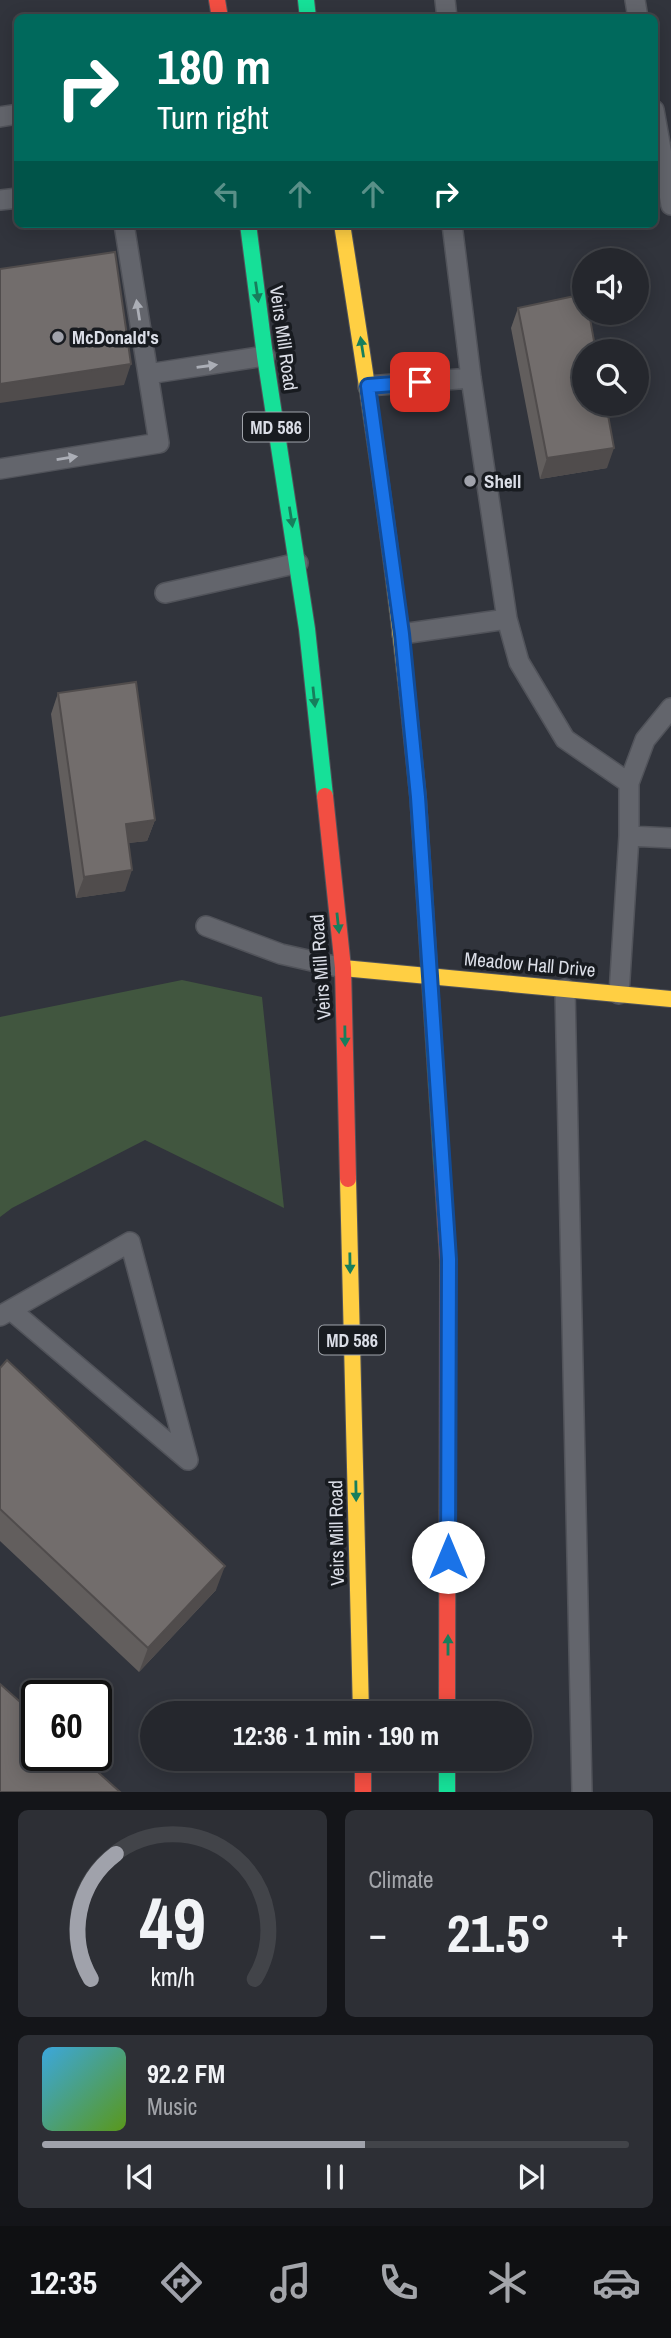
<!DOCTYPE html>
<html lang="en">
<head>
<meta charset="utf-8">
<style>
  :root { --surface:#25272d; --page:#2d2f35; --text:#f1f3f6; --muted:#a3a5aa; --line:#424449; --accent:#a0a2ab }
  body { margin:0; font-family:"Archivo Narrow",sans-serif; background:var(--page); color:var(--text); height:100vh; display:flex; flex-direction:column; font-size:26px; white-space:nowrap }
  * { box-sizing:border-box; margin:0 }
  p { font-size:23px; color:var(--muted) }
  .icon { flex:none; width:38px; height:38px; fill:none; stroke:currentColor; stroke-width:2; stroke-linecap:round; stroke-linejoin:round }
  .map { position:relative; height:1792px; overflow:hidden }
  .details { display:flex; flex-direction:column; gap:18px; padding:18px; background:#141519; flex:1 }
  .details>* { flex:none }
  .banner { position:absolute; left:14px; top:14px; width:644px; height:214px; border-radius:10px; box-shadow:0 4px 18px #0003,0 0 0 2px var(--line); background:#00695c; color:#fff; overflow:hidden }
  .buttons { position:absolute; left:572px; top:248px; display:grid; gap:14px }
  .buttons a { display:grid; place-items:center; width:77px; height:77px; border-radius:50%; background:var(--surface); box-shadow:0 4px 18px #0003,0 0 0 2px var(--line); font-size:35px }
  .speed { position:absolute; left:21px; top:1680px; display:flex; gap:14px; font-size:35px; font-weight:700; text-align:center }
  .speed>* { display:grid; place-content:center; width:91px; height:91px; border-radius:50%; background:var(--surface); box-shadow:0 4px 18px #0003,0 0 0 2px var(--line); line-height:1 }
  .speed .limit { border:4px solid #111; border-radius:10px; background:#fff; color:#111 }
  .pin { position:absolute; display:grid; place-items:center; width:60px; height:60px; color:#fff; margin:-30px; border-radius:14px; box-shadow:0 4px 10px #0006 }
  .me { position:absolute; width:77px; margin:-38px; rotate:0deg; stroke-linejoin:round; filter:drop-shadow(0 0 5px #0008) }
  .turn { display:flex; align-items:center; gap:24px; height:147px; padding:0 28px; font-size:32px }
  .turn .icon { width:91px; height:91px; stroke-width:2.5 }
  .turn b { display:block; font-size:49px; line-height:60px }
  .lanes { display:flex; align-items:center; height:66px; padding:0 28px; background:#0003; justify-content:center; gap:35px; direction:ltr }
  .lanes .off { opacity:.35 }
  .big { font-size:52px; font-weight:800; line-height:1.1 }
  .details .widget { flex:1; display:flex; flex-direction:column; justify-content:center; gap:10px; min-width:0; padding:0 24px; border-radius:10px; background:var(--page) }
  .details .dial { align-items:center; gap:0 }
  .dial svg { height:182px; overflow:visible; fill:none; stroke:var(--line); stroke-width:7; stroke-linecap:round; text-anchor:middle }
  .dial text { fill:var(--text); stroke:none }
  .song { display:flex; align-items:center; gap:21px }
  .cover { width:84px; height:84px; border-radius:10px; background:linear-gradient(135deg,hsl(200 70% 55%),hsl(90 70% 35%)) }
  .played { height:7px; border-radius:4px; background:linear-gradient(90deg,var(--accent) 55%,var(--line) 55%) }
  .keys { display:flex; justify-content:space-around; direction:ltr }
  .heat { display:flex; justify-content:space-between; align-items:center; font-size:38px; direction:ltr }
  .details .tiles { flex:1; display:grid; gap:18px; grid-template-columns:1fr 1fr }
  .widget:last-child { grid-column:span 2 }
  .trip { position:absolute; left:140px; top:1701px; width:392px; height:70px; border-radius:35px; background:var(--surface); box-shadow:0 4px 18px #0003,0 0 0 2px var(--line); font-weight:800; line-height:70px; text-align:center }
  .dock { display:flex; height:112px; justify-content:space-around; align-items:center; background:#0f1012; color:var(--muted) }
  .dock .icon { width:49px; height:49px }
  .dock .active { color:var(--accent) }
  .dock b { font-size:32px; color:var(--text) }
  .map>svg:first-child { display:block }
  .green { fill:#41563f }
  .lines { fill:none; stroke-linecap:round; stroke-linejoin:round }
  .lane-casing { stroke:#51535a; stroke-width:22 }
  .fast-casing { stroke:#51535a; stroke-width:18 }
  .slow-casing { stroke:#51535a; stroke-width:18 }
  .jam-casing { stroke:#51535a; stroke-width:18 }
  .lane { stroke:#63656c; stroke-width:19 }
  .fast { stroke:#16e098; stroke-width:16 }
  .slow { stroke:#ffcf43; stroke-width:16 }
  .jam { stroke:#f24e42; stroke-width:16 }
  .wall { fill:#625e5d }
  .shaded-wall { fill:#504c4c }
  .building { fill:#726d6c; stroke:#504c4c; stroke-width:2 }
  .oneway { fill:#177e5c }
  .oneway2 { fill:#abaeb6 }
  .route-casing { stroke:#114b97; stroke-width:18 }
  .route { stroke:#1a73e8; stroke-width:12 }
  .poi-dot { fill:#a0a2ab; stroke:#181b20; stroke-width:2.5 }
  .labels { text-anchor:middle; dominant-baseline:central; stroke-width:7; stroke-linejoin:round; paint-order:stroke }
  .shield { fill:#181b20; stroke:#a0a4ab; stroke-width:2 }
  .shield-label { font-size:18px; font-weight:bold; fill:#dbdee7 }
  .poi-label { font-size:19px; font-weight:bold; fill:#dbdee7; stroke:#181b20; text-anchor:start }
  .street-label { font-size:19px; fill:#dbdee7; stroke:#181b20 }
</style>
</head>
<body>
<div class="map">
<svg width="671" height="1792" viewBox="0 0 671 1792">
  <rect width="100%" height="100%" fill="#31343c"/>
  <path class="green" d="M 182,980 L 262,997 L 284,1208 L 145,1140 L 12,1208 L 0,1217 L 0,1017 Z"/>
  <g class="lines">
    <g class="lane-casing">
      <path id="lane" d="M 445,0 L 447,18
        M 635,0 L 638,18
        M 654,110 L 671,205
        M 0,117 L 18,114
        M 0,200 L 18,198
        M 452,224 L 471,378 L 507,619 L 519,662 L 565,739 L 629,783
        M 148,374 L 265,356
        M 368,386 L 471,378
        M 0,469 L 159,443 L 124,224
        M 165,593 L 298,563
        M 402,634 L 507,619
        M 629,836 L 671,838
        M 206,926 L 281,954 L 343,968
        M 565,989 L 582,1792
        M 619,994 L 629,836 L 629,783 L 645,740 L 671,708
        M 11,1310 L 188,1460
        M 0,1316 L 130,1242 L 188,1460"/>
    </g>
    <g class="fast-casing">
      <path id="fast" d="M 306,0 L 308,18
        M 248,224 L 265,356 L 307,629 L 325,796
        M 412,739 L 418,797 L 442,1166
        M 447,1759 L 447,1792"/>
    </g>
    <g class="slow-casing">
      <path id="slow" d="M 342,224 C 369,395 395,567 412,739
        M 343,968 L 671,999
        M 348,1179 L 361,1713"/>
    </g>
    <g class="jam-casing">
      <path id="jam" d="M 217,0 L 220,18
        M 325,796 L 343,968 L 348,1179
        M 442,1166 L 448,1260 L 447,1713
        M 363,1759 L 363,1792"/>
    </g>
    <use href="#lane" class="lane"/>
    <use href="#fast" class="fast"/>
    <use href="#slow" class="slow"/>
    <use href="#jam" class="jam"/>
  </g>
  <path class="wall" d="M 518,308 L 607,468 L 540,479 L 511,328 Z
    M 58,693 L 155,820 L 147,841 L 128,843 L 125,891 L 76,898 L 51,714 Z
    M 0,1368 L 216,1590 L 139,1672 L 0,1541 Z"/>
  <path class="shaded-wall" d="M 131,364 L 124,385 L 0,403 L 0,384 Z
    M 614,448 L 607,468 L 540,479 L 547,458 Z
    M 155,820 L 147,841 L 118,844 L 126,824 Z
    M 132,870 L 125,891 L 76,898 L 84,877 Z
    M 225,1566 L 216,1590 L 139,1672 L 148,1648 Z"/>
  <path class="building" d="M 115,252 L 131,364 L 0,384 L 0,269 Z
    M 584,294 L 584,313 L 589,313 L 596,352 L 584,352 L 584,404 L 606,404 L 614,448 L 547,458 L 518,308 Z
    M 136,682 L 155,820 L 126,824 L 132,870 L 84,877 L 58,693 Z
    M 7,1360 L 225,1566 L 148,1648 L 0,1509 L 0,1368 Z
    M 0,1684 L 37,1717 L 37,1755 L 79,1755 L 120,1792 L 0,1792 Z"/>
  <defs><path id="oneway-solid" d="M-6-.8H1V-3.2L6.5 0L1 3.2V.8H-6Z" transform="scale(1.75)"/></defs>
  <g class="oneway">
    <use href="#oneway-solid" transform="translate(257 292) rotate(82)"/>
    <use href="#oneway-solid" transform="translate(362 347) rotate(-99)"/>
    <use href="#oneway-solid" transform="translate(291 517) rotate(81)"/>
    <use href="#oneway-solid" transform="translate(314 697) rotate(84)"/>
    <use href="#oneway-solid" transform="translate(338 923) rotate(84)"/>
    <use href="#oneway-solid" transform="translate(345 1036) rotate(89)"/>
    <use href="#oneway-solid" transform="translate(350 1263) rotate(89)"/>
    <use href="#oneway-solid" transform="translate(356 1491) rotate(89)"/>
    <use href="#oneway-solid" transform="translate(448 1645) rotate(-90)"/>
  </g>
  <g class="oneway2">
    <use href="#oneway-solid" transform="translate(138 310) rotate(-99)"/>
    <use href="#oneway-solid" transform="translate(207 366) rotate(-8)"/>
    <use href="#oneway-solid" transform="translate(67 458) rotate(-9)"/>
  </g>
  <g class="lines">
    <g class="route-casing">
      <path id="route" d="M 420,382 L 368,386 L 402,634 L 418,797 L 449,1259 L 448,1557"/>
    </g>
    <use href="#route" class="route"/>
  </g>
  <g class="poi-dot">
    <circle cx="58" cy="337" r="7"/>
    <circle cx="470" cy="481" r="7"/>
  </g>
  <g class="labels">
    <g class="shield">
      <rect x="243" y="412.5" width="66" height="29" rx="5"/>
      <rect x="319" y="1325.5" width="66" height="29" rx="5"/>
    </g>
    <g class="shield-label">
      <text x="276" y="427">MD 586</text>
      <text x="352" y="1340">MD 586</text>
    </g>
    <g class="poi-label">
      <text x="72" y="337">McDonald's</text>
      <text x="484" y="481">Shell</text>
    </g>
    <g class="street-label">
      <text transform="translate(284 338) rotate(82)">Veirs Mill Road</text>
      <text transform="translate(530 964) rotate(5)">Meadow Hall Drive</text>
      <text transform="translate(320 967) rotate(-94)">Veirs Mill Road</text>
      <text transform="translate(336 1533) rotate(-91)">Veirs Mill Road</text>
    </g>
  </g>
</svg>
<div class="buttons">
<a><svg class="icon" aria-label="sound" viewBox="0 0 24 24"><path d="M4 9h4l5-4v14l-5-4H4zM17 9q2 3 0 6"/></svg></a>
<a><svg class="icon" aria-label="search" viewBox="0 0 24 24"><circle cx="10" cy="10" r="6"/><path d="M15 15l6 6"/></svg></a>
</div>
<div class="speed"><div class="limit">60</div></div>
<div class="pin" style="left:420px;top:382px;background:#d93025"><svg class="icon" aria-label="arrive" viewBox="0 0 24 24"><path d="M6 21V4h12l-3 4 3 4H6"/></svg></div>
<svg class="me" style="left:448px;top:1557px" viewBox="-20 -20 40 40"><circle r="19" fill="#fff"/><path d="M0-13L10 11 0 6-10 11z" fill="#1a73e8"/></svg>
<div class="trip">12:36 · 1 min · 190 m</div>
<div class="banner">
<div class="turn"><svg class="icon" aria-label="right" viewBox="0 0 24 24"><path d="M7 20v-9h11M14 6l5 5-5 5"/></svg><div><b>180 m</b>Turn right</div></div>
<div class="lanes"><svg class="icon off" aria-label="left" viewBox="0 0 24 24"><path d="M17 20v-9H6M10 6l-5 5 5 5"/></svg><svg class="icon off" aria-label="ahead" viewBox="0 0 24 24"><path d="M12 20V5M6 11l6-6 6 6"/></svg><svg class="icon off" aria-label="ahead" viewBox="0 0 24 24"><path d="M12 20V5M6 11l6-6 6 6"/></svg><svg class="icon" aria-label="right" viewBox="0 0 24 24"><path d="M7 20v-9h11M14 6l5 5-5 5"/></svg></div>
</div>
</div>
<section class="details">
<div class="tiles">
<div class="widget dial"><svg viewBox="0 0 100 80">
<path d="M14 69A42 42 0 1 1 86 69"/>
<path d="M14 69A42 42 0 0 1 25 14" stroke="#a0a2ab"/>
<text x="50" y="56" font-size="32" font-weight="700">49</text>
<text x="50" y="72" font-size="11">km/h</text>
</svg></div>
<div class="widget"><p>Climate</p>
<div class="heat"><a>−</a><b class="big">21.5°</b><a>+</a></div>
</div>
<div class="widget">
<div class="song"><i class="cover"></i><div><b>92.2 FM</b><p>Music</p></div></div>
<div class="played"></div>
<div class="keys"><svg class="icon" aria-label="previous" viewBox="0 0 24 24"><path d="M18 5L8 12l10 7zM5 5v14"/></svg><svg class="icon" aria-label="pause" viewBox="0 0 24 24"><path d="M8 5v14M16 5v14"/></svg><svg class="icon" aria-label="next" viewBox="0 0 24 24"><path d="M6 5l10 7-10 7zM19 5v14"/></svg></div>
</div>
</div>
</section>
<nav class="dock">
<b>12:35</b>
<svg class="icon active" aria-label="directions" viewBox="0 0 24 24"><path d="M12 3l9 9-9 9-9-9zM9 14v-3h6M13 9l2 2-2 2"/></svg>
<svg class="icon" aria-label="music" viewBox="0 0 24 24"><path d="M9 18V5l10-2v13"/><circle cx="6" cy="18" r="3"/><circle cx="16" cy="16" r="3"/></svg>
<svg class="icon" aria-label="phone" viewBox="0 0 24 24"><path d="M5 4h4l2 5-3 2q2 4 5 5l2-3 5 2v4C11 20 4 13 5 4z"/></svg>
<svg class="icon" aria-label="climate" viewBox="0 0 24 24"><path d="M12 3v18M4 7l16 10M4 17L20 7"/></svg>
<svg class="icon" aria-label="car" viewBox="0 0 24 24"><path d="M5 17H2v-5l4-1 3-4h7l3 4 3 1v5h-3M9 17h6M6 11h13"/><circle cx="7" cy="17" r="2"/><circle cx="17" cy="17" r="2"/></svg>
</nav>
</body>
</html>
